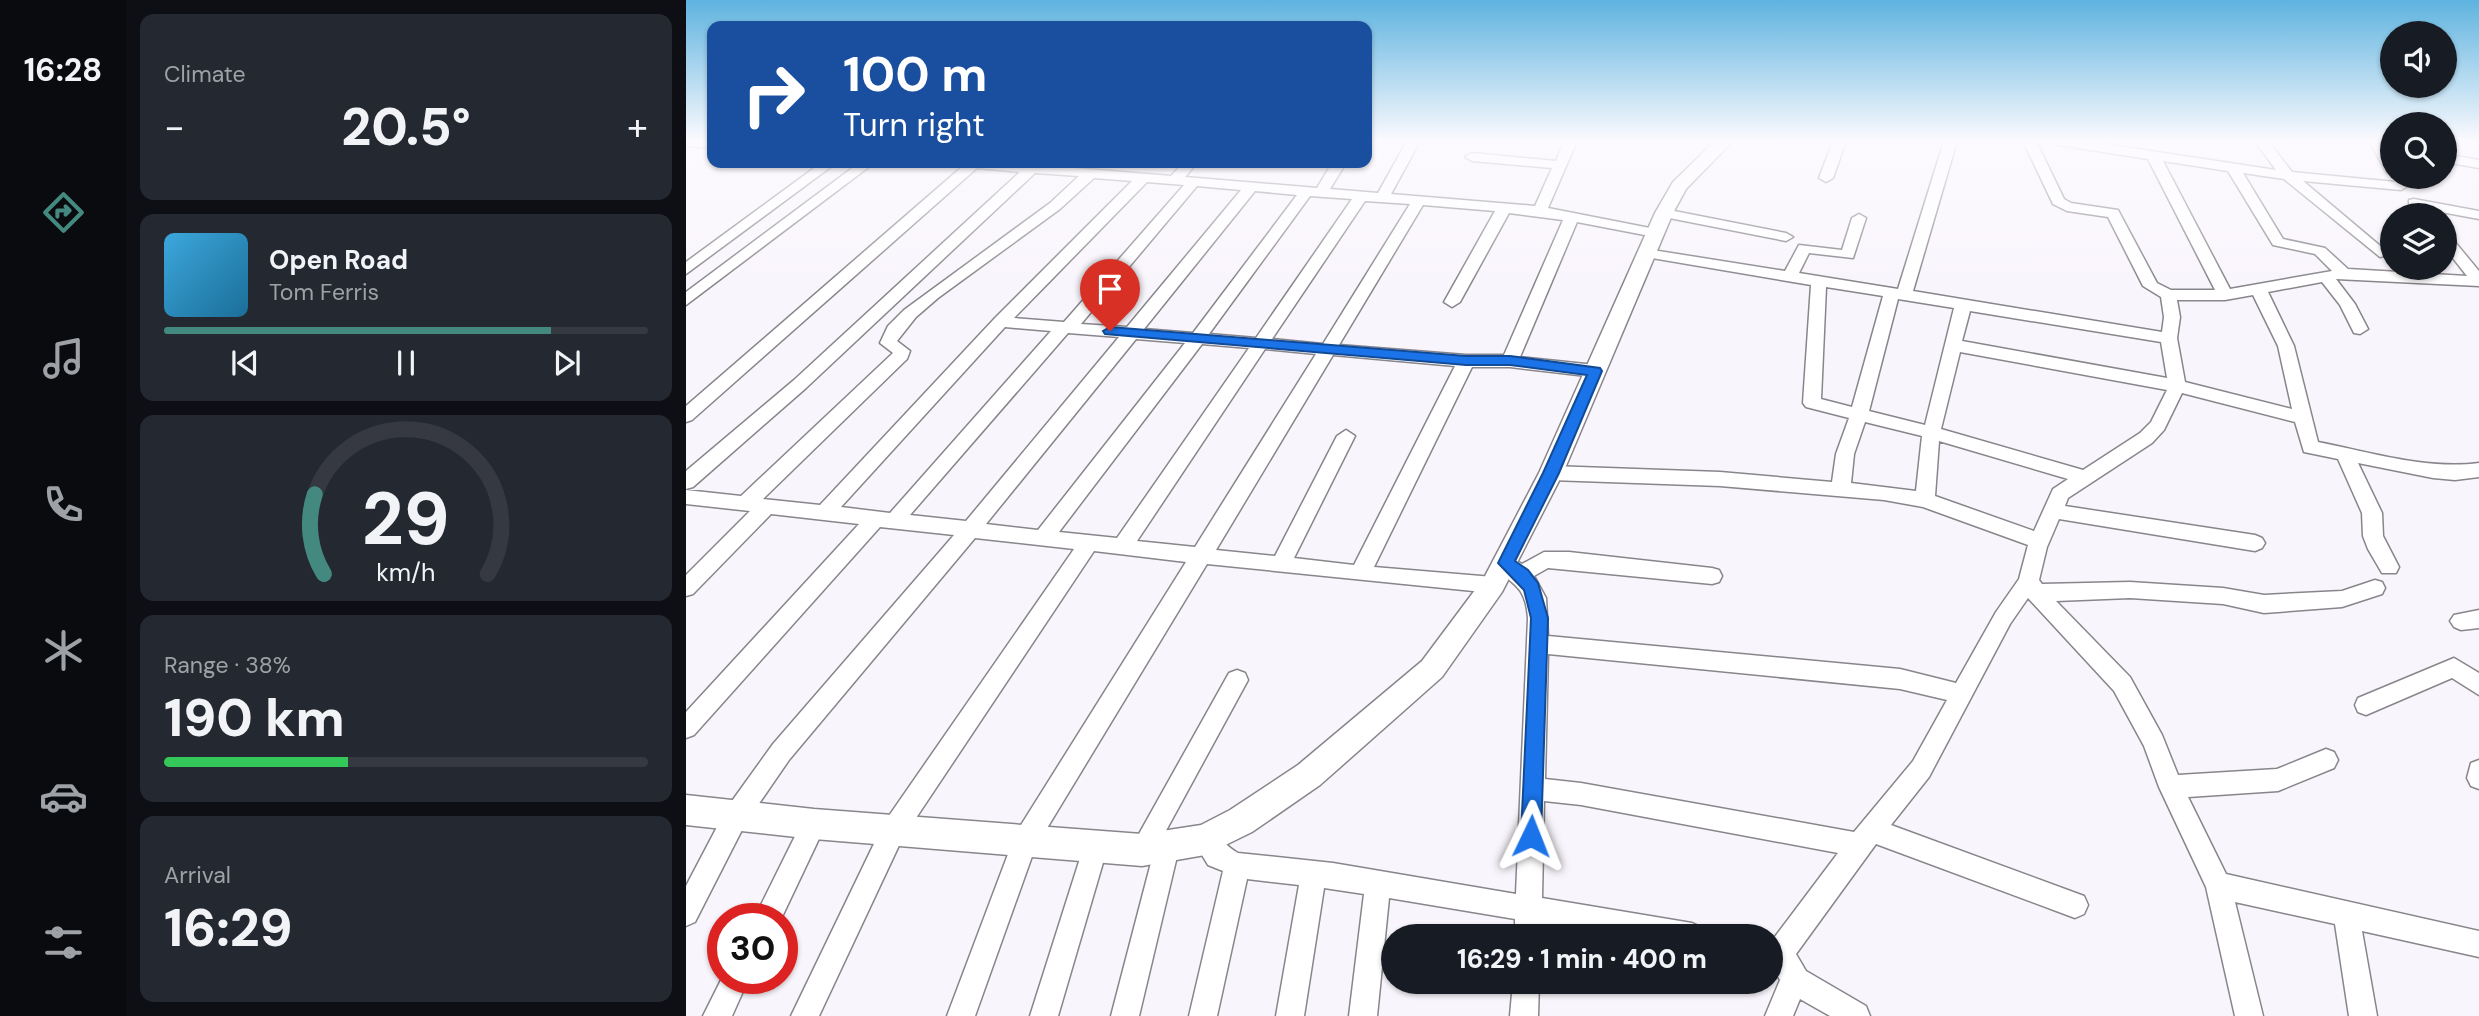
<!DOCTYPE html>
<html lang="en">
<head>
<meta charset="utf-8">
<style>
  :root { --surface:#171b24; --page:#242831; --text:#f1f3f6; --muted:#9ea1a6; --line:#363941; --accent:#438980 }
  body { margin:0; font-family:"DM Sans",sans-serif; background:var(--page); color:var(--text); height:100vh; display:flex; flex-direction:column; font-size:26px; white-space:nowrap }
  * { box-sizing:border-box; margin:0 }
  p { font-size:23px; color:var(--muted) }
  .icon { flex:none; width:38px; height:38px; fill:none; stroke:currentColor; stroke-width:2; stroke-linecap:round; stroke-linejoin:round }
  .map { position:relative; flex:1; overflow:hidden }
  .details { display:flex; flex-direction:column; gap:14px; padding:14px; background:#0d0f14; width:560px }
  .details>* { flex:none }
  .banner { position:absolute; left:21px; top:21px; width:665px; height:147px; border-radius:14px; box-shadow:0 2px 5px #0004; background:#1a4fa0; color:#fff; overflow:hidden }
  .buttons { position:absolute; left:1694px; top:21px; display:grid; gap:14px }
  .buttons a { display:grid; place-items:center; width:77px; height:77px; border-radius:50%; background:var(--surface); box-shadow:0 2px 5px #0004; font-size:35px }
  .speed { position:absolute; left:21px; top:903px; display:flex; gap:14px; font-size:35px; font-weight:700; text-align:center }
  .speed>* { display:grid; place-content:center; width:91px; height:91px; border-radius:50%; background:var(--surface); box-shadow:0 2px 5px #0004; line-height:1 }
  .speed .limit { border:10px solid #d22; background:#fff; color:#111 }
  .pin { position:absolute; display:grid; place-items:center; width:60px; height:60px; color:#fff; margin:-72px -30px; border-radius:50% 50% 50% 0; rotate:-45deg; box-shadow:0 0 7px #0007 }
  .pin .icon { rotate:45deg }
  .me { position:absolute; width:77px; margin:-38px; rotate:2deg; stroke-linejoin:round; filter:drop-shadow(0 0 5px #0008) }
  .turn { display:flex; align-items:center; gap:24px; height:147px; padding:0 21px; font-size:32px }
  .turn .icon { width:91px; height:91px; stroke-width:2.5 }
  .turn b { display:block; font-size:49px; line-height:60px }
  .big { font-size:52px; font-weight:800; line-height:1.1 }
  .details .tile { flex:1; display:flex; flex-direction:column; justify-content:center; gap:10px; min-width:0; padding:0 24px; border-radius:14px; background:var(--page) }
  .details .dial { align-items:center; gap:0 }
  .dial svg { height:182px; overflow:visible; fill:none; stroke:var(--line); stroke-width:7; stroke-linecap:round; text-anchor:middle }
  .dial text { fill:var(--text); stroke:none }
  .song { display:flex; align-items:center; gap:21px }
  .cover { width:84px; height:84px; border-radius:10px; background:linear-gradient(135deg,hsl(200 70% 55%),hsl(200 70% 35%)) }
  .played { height:7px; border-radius:4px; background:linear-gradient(90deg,var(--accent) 80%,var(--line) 80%) }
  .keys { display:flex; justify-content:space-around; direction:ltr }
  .heat { display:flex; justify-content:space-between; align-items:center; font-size:38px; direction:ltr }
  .charge { height:10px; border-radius:5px; background:linear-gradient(90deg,#34c759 38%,var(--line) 0) }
  .trip { position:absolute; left:695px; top:924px; width:402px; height:70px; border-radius:35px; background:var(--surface); box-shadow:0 2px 5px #0004; font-weight:800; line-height:70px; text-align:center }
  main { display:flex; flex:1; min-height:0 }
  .menu { display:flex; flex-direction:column; width:126px; justify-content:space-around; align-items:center; background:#090b0e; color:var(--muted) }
  .menu .icon { width:49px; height:49px }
  .menu .active { color:var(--accent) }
  .menu b { font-size:32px; color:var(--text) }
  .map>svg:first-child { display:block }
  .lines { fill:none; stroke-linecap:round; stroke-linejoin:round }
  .minor-casing { stroke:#88858b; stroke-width:3 }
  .major-casing { stroke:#88858b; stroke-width:3 }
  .minor { fill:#fff; fill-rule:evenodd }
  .major { fill:#fff; fill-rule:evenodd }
  .route { fill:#1a73e8; stroke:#114b97; stroke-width:2 }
</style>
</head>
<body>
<main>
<nav class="menu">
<b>16:28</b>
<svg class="icon active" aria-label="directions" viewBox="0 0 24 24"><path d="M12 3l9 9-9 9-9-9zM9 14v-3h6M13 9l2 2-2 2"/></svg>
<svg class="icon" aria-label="music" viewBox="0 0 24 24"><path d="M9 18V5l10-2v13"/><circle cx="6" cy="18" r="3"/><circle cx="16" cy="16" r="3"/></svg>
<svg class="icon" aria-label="phone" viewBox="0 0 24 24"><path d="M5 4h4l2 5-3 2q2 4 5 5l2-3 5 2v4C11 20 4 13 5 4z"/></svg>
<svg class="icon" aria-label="climate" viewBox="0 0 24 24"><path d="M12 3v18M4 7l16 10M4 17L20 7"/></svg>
<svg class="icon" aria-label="car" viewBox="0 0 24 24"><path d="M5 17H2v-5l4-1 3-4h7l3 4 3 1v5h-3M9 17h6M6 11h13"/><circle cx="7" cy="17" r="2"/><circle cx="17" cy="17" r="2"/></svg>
<svg class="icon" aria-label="filters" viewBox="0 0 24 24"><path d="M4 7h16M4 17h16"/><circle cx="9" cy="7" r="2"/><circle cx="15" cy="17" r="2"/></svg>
</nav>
<section class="details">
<div class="tile"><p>Climate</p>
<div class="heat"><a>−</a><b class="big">20.5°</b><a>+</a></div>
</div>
<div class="tile">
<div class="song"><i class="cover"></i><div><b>Open Road</b><p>Tom Ferris</p></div></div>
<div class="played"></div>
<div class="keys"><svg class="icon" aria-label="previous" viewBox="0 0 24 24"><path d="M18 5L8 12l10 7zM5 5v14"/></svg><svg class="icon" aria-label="pause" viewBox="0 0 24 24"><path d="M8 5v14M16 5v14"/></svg><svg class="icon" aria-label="next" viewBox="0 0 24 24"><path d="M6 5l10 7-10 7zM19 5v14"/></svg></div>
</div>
<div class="tile dial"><svg viewBox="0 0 100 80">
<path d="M14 69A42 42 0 1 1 86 69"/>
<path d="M14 69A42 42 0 0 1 10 34" stroke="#438980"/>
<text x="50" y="56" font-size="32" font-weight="700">29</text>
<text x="50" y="72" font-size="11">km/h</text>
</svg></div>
<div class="tile"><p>Range · 38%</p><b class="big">190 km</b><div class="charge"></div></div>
<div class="tile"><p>Arrival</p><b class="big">16:29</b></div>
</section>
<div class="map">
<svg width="1793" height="1016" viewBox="0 0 1793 1016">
  <rect width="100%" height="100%" fill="#f9f5fc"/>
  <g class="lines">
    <g class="minor-casing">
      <path id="minor" d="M 0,141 L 26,141 L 26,148 L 0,146 Z
        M 721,141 L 734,141 L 705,194 L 849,206 L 866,168 L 786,161 L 779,157 L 786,153 L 870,161 L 878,141 L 891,141 L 862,208 L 969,229 L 976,233 L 969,237 L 891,222 L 834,357 L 909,365 L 917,371 L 909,377 L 824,367 L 786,367 L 688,567 L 807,577 L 814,579 L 817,585 L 814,591 L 807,593 L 521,564 L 349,848 L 289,1016 L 261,1016 L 330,833 L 500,562 L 408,551 L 216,839 L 133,1016 L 105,1016 L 198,823 L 388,549 L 289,538 L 103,760 L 59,824 L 9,922 L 0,926 L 0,886 L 41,808 L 87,744 L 268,535 L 194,527 L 8,735 L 0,738 L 0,712 L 173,524 L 85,514 L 7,594 L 0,596 L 0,575 L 64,511 L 0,504 L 0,490 L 55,496 L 207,353 L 194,343 L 202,326 L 218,310 L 364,203 L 393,176 L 349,173 L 120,388 L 7,487 L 0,489 L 0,471 L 108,380 L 334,172 L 291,168 L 6,420 L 0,422 L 0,406 L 277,166 L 274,163 L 326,163 L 485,176 L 497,163 L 511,163 L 499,177 L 631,188 L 646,163 L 660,163 L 644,189 L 692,193 ZM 408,178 L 446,181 L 309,318 L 134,505 L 77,499 L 221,359 L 224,351 L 211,341 L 230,317 L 252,298 L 374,209 ZM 461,182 L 498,185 L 378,322 L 328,318 ZM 511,186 L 555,190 L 441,327 L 395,324 ZM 569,191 L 611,195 L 507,333 L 458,329 ZM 624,196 L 666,199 L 570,338 L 523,334 ZM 679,201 L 724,204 L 637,344 L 586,339 ZM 737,205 L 809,211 L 758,302 L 766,307 L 774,302 L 823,213 L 877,220 L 818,355 L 780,355 L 653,345 ZM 319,327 L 365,331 L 204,513 L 155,507 ZM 382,333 L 433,337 L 280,521 L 224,515 ZM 450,339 L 499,343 L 352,530 L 300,524 ZM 516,344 L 563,348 L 431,538 L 373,532 ZM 579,349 L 630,354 L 509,547 L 451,541 ZM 647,355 L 769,366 L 668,565 L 608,558 L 669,436 L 660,430 L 651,436 L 589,556 L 530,550 Z
        M 1147,141 L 1160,141 L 1147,178 L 1140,182 L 1133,178 Z
        M 1258,141 L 1271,141 L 1227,291 L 1476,332 L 1478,317 L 1475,297 L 1457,286 L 1422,217 L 1381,211 L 1367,204 L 1337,141 L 1350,141 L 1378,199 L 1385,203 L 1432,210 L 1471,283 L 1485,290 L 1529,290 L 1462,159 L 1372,145 L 1366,141 L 1399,141 L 1590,170 L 1569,141 L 1582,141 L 1606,172 L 1720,183 L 1722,186 L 1715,190 L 1617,181 L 1699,250 L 1699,256 L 1694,257 L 1598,179 L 1557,173 L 1597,239 L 1639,248 L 1662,269 L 1781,276 L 1759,248 L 1759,235 L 1764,236 L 1793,271 L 1793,286 L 1650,279 L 1669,304 L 1682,329 L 1674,334 L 1668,333 L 1654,305 L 1636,282 L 1582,292 L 1608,346 L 1632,442 C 1684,452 1740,470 1793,463 L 1793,477 L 1769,480 L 1747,478 L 1672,463 L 1696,513 L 1697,536 L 1713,567 L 1710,573 L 1696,573 L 1682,549 L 1677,536 L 1676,513 L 1652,459 L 1618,452 L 1609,422 L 1496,393 L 1478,430 L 1466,443 L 1382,498 L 1379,506 L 1569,535 L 1576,538 L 1579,543 L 1576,548 L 1569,551 L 1373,519 L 1361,547 L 1353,580 L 1356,584 L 1444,582 L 1537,588 L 1578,595 L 1656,591 L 1689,580 L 1696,582 L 1699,588 L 1696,594 L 1656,607 L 1578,613 L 1537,604 L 1444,598 L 1370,601 L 1444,677 L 1476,735 L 1492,775 L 1591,769 L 1640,749 L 1648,752 L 1652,760 L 1648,768 L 1592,791 L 1502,797 L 1540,874 L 1793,931 L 1793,957 L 1676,931 L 1691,1016 L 1663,1016 L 1649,924 L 1549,902 L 1577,1016 L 1549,1016 L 1520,887 L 1473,787 L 1458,746 L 1428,691 L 1342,598 L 1324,624 L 1243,777 L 1205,825 L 1398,896 L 1402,905 L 1398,914 L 1389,918 L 1190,844 L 1110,954 L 1120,971 L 1180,1006 L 1184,1016 L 1144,1016 L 1114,999 L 1107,1016 L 1079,1016 L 1094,980 L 1085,964 L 1085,938 L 1088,938 L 1152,853 L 895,805 L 858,801 L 856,898 L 1006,923 L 1015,927 L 1019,936 L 929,936 L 855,924 L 855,936 L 829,936 L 829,919 L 703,898 L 691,1016 L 663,1016 L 678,894 L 638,888 L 618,1016 L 590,1016 L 613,885 L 561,879 L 531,1016 L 503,1016 L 537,871 L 522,865 L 507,840 L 510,831 L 519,828 C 533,833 538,846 552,853 L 647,863 L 830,894 L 842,618 C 839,580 823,588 810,563 L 813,557 L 820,555 L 836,564 L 858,552 L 883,552 L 1026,568 L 1033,570 L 1036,576 L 1033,582 L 1026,584 L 862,568 L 848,576 L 860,598 L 862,636 L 1214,669 L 1270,683 L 1310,612 L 1333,579 L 1342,545 L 1237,507 L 1198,500 L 1034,486 L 865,480 L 856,473 L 865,466 L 1034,472 L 1146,482 L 1150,454 L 1163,418 L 1120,407 L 1117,403 L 1125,285 L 960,257 L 953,253 L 960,249 L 1099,271 L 1113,245 L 1156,250 L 1166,218 L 1173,214 L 1180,218 L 1167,258 L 1123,253 L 1113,273 L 1212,289 ZM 1477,161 L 1542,171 L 1587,245 L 1629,254 L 1646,271 L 1544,289 ZM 1140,287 L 1197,296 L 1166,407 L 1135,399 ZM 1567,295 L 1592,346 L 1606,409 L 1499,382 L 1491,338 L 1494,317 L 1491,300 L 1539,300 ZM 1212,299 L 1268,308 L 1239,425 L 1183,411 ZM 1284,311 L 1475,342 L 1481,378 L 1276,341 ZM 1274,352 L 1481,390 L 1465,422 L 1454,433 L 1397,470 L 1255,429 ZM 1179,422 L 1236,436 L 1230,491 L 1165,483 L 1168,454 ZM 1253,441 L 1382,479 L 1367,489 L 1348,531 L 1249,496 ZM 862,654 L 1214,689 L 1261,700 L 1227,761 L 1168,832 L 895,783 L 859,779 Z
        M 1683,141 L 1696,141 L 1706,159 L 1706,174 L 1701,173 Z
        M 1759,154 L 1793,160 L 1793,168 L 1759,162 Z
        M 135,163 L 150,163 L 0,274 L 0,262 Z
        M 173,163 L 188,163 L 0,305 L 0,292 Z
        M 1728,199 L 1793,211 L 1793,219 L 1723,206 L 1723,200 Z
        M 978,209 L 1100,233 L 1107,237 L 1100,241 L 973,216 L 971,213 Z
        M 1793,610 L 1793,628 L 1775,630 L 1768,627 L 1764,621 L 1768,615 Z
        M 1768,658 L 1793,673 L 1793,695 L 1766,678 L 1680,715 L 1672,712 L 1669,705 L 1672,698 Z
        M 551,670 L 559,673 L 562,680 L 476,838 L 481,836 L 490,839 L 493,848 L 453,1016 L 425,1016 L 467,855 L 456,862 L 447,859 L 444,850 L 543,673 Z
        M 1793,760 L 1793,789 L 1785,786 L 1781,778 L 1785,763 Z
        M 128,812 L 137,816 L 140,824 L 95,919 L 68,919 L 119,816 Z
        M 409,837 L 418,840 L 421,849 L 372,1016 L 344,1016 L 397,849 L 400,840 Z
        M 37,976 L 37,978 L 63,978 L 46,1016 L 17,1016 Z
        M 827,982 L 853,982 L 852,1016 L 824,1016 Z"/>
    </g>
    <g class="major-casing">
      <path id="major" d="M 1029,141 L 1047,141 L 1000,189 L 987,213 L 877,473 L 816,592 L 756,677 L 634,785 L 566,832 L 519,855 L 456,866 L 128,839 L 0,825 L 0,795 L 128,809 L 456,834 L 515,825 L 544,810 L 612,765 L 736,661 L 798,578 L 853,473 L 969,213 L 987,182 Z"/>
    </g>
    <use href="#minor" class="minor"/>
    <use href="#major" class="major"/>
  </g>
  <linearGradient id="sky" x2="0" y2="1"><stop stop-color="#5eb3df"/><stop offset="0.5" stop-color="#fcfafe"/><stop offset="1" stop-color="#fcfafe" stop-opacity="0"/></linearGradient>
  <rect width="1793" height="283" fill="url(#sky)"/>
  <path class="route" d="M 424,327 L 780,356 L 824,356 L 914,368 L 916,371 L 873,473 L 829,561 L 842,570 L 852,583 L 862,618 L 855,836 L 852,844 L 845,846 L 838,844 L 835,836 L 845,618 L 838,590 L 812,563 L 857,473 L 901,375 L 824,365 L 780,365 L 419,334 L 417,331 Z"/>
</svg>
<div class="buttons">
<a><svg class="icon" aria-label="sound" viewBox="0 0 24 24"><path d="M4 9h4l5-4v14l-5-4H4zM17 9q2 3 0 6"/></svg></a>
<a><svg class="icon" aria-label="search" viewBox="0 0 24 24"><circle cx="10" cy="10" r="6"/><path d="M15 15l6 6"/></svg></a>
<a><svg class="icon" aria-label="layers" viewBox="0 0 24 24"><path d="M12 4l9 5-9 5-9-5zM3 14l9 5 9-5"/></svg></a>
</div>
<div class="speed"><div class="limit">30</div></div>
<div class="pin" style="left:424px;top:331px;background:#d93025"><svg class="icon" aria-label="arrive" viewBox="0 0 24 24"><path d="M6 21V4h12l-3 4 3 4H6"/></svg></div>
<svg class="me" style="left:845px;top:836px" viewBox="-20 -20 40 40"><path d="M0-17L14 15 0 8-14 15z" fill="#1a73e8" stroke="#fff" stroke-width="4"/></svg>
<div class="trip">16:29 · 1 min · 400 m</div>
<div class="banner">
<div class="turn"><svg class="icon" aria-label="right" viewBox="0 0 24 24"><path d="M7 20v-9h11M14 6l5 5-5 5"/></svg><div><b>100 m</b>Turn right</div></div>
</div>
</div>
</main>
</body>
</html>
